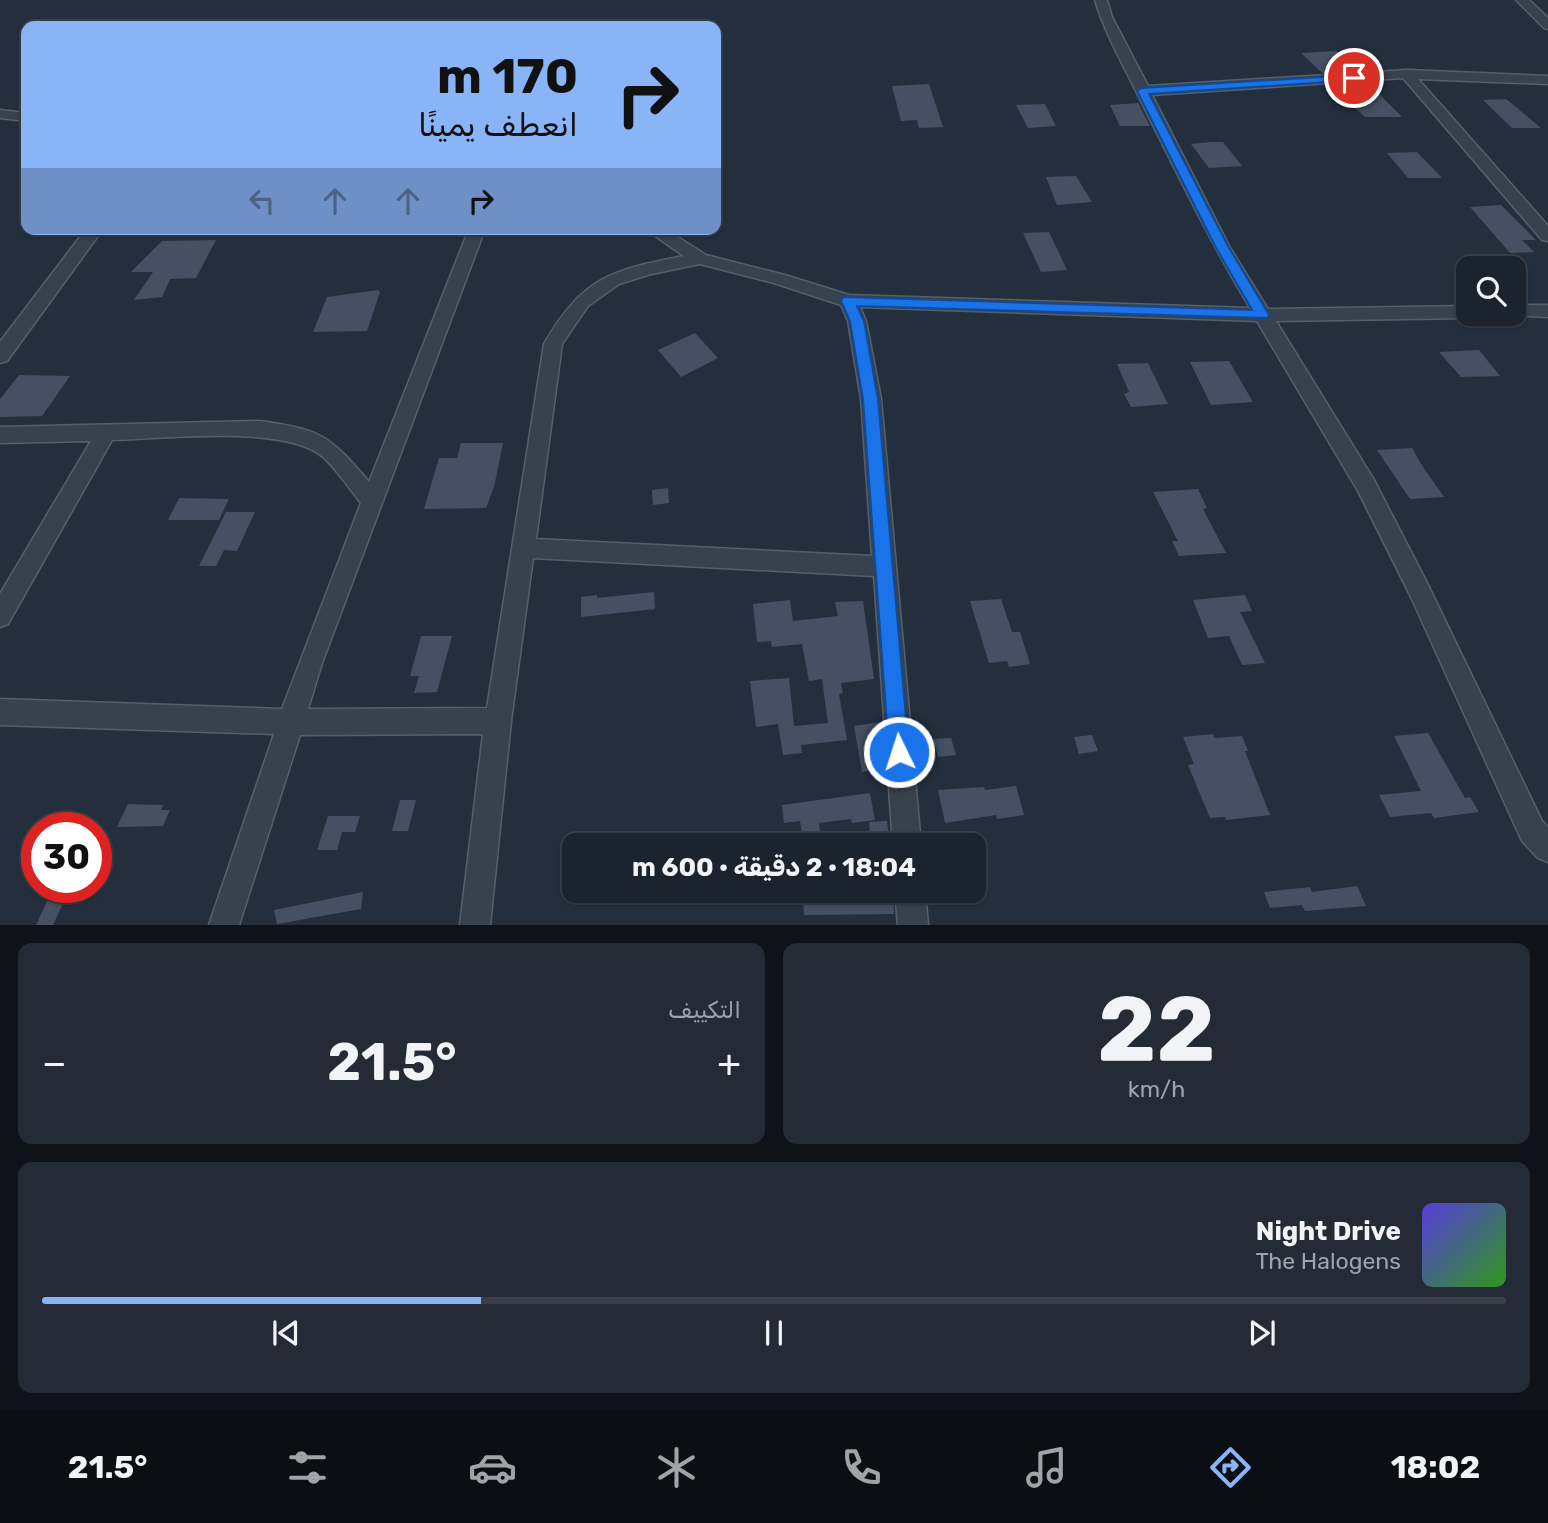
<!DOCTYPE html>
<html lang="ar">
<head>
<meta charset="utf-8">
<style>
  :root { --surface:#1b232e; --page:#242b36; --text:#f1f3f6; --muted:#a0a4aa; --line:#39404a; --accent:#8ab4f8 }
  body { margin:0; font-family:Rubik,"Noto Naskh Arabic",sans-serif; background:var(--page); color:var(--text); direction:rtl; height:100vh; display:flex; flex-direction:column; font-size:26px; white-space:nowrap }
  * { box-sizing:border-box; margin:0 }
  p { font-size:23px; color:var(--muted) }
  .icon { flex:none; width:38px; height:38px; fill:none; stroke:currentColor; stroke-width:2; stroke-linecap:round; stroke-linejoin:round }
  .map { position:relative; height:925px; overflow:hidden; direction:ltr }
  .sheet { display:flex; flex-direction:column; gap:18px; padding:18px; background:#0f1319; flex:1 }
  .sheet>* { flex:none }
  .guide { position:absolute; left:21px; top:21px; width:700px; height:214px; border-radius:14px; box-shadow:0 2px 5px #0004,0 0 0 2px var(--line); direction:rtl; background:#8ab4f8; color:#111; overflow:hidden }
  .controls { position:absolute; left:1456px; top:256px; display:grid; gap:14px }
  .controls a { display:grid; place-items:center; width:70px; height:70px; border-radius:14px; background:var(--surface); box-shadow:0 2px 5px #0004,0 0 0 2px var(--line); font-size:35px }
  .speed { position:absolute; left:21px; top:812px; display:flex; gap:14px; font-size:35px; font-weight:700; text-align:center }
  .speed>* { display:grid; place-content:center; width:91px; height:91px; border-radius:50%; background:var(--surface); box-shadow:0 2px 5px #0004,0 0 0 2px var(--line); line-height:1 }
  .speed .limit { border:10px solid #d22; background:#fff; color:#111 }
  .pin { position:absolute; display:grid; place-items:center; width:60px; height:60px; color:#fff; margin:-30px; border:4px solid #fff; border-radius:50%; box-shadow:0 2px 7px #0007 }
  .me { position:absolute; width:77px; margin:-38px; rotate:356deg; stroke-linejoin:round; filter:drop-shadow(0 0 5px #0008) }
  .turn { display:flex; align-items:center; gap:24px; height:147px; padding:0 28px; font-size:32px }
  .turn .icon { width:91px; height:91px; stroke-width:2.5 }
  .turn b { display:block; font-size:49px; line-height:60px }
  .lanes { display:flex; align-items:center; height:66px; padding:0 28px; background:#0003; justify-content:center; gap:35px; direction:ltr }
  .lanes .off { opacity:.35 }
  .big { font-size:52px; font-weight:700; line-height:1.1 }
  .sheet .card { flex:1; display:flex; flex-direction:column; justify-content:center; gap:10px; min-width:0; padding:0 24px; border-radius:14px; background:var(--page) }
  .sheet .dial { align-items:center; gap:0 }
  .dial b { font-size:91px; line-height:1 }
  .song { display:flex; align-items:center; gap:21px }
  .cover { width:84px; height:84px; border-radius:10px; background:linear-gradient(135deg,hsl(250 70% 55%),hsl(110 70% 35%)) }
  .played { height:7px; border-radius:4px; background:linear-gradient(90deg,var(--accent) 30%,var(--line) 30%) }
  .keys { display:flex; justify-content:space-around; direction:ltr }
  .heat { display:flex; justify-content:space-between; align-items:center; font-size:38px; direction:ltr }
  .sheet .tiles { flex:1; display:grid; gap:18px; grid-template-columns:1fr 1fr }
  .card:last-child { grid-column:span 2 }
  .trip { position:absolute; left:562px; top:833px; width:424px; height:70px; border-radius:14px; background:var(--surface); box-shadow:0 2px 5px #0004,0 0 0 2px var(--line); font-weight:700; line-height:70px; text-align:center; direction:rtl }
  .tabs { display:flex; height:112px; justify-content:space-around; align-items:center; background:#0b0e12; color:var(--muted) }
  .tabs .icon { width:49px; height:49px }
  .tabs .selected { color:var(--accent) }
  .tabs b { font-size:32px; color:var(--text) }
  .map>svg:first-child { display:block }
  .building { fill:#455162 }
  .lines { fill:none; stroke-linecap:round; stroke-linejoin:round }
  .street-casing { stroke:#565f6c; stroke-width:3 }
  .street { fill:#38414e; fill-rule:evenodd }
  .route { fill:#1a73e8; stroke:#114b97; stroke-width:2 }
</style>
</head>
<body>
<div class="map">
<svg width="1548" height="925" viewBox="0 0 1548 925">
  <rect width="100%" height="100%" fill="#242f3e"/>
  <path class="building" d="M 1337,51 L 1356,71 L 1322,73 L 1301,53 Z
    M 1369,83 L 1383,98 L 1402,117 L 1365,117 L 1335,90 L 1340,89 L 1335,85 Z
    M 929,84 L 943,127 L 919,128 L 917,120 L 901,121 L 892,86 Z
    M 1506,99 L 1510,102 L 1541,128 L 1512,128 L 1483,100 Z
    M 1138,103 L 1150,126 L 1120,126 L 1110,105 Z
    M 1045,104 L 1056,126 L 1028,128 L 1016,105 Z
    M 1210,142 L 1223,142 L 1242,166 L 1209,168 L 1191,144 Z
    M 1417,152 L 1442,178 L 1408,178 L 1387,153 Z
    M 1076,176 L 1092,202 L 1057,205 L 1046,177 Z
    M 1501,205 L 1536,240 L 1522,240 L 1534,252 L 1510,253 L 1470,207 Z
    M 1049,232 L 1067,270 L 1041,272 L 1023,233 Z
    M 216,240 L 196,278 L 170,279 L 162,297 L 134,300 L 153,272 L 131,272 L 162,241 Z
    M 378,290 L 380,292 L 367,331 L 313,332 L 327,297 Z
    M 695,333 L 718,358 L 681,377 L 658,350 Z
    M 1479,350 L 1500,376 L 1461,377 L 1439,352 Z
    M 1229,361 L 1253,402 L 1211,405 L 1190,362 Z
    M 1148,363 L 1168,404 L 1131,407 L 1124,394 L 1129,392 L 1117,364 Z
    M 19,375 L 70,376 L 42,416 L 0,417 L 0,399 Z
    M 461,443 L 503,443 L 494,487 L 486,508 L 424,509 L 439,458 L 457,458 Z
    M 1412,448 L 1421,464 L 1444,497 L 1410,499 L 1377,450 Z
    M 668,488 L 669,503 L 653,505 L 652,490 Z
    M 1198,489 L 1207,508 L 1203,509 L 1226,553 L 1179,556 L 1172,541 L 1178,541 L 1153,492 Z
    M 179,498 L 229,499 L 219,520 L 168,520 Z
    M 226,512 L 255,512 L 237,551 L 224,550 L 216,566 L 199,566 Z
    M 654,592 L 655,609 L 581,617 L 581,597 L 597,595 L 597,598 Z
    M 1245,595 L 1252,611 L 1240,612 L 1265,663 L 1242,665 L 1229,636 L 1208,638 L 1193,600 Z
    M 1001,599 L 1012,632 L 1020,632 L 1030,664 L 1009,667 L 1007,661 L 989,663 L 970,601 Z
    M 790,600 L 793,621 L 838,616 L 835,602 L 863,601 L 874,679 L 841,683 L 843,693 L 839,694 L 847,740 L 801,745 L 802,753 L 783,755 L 778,724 L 756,727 L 750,681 L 789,678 L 794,726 L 828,723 L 822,679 L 809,681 L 802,644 L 772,647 L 771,641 L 757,642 L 753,604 Z
    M 421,636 L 452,636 L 437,692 L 414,693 L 419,676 L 410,676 Z
    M 881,722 L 883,738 L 879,738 L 882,753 L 878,754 L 881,769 L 862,772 L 854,726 Z
    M 1428,733 L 1465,798 L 1470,797 L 1479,812 L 1434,818 L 1431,813 L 1390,817 L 1379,795 L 1421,791 L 1394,736 Z
    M 1213,734 L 1214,738 L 1242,736 L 1248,751 L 1245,751 L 1270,815 L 1226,820 L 1225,817 L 1210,818 L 1188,765 L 1194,764 L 1183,737 Z
    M 1092,735 L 1098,751 L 1079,754 L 1074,737 Z
    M 951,738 L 956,755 L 938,757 L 933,739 Z
    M 1016,786 L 1024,815 L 997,819 L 996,815 L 945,823 L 938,790 L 984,787 L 985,790 Z
    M 870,793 L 875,820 L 852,823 L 851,819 L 819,823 L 821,836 L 803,839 L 800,821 L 784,823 L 782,805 Z
    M 400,800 L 416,800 L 408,831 L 392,831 Z
    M 128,804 L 163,805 L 161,810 L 170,810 L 163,826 L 117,827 Z
    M 328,816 L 360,816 L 355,832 L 342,832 L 337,850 L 317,850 Z
    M 887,821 L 889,839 L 871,840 L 869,822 Z
    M 1357,886 L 1366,906 L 1305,911 L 1302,905 L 1270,908 L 1264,892 L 1310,887 L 1312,892 Z
    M 68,892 L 53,925 L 36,925 L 51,893 Z
    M 363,892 L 361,909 L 277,924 L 274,910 Z
    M 847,894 L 847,898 L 893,894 L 894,914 L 804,915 L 803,895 Z"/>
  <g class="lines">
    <g class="street-casing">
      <path id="street" d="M 1095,0 L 1107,0 L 1112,17 L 1148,86 L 1407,70 L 1548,76 L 1548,84 L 1418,79 L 1548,226 L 1548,241 L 1542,240 L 1403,78 L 1152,95 L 1229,246 L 1268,309 L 1468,306 L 1468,313 L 1476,313 L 1468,318 L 1276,321 L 1374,480 L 1427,583 L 1542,821 L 1548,827 L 1548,862 L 1538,858 L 1522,841 L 1410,595 L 1358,491 L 1257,321 L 860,307 L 866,321 L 881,399 L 921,845 L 893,845 L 874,576 L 533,558 L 511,721 L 490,925 L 460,925 L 483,734 L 300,735 L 239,925 L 209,925 L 274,734 L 0,725 L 0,699 L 282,709 L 361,503 C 349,488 337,470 323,457 C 285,424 163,439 112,440 L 8,624 L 0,627 L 0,594 L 91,441 L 0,443 L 0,427 L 260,421 C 322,430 329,435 369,482 L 469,229 L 485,229 L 322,663 L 308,709 L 487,708 L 544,344 C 583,277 611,270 684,256 L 645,229 L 665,229 L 706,255 L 785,275 L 849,295 L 1250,308 C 1211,243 1178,175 1144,107 C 1128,73 1106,37 1095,0 ZM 700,264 L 774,283 L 841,305 L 848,321 L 861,399 L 872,556 L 536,539 L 562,344 L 588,306 L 619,284 L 651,274 Z
        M 1516,0 L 1529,0 L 1548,18 L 1548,29 L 1544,28 Z
        M 0,110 L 26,113 L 26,121 L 0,118 Z
        M 86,229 L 103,229 L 7,361 L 0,363 L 0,342 Z
        M 1514,305 L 1548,305 L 1548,317 L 1508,315 L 1506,313 L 1514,313 Z
        M 895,891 L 925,891 L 928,925 L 898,925 Z"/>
    </g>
    <use href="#street" class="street"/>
  </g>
  <path class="route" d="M 1354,75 L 1358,76 L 1358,80 L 1149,94 L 1228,246 L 1269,315 L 1267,318 L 857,306 L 864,321 L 878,399 L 909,752 L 906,759 L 899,762 L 892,759 L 889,752 L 863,399 L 850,321 L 841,301 L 843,297 L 1252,310 L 1215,246 L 1137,91 L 1142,88 Z"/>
</svg>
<div class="controls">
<a><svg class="icon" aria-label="search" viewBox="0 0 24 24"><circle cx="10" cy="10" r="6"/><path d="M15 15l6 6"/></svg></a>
</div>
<div class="speed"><div class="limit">30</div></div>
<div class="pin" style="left:1354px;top:78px;background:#d93025"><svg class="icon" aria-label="arrive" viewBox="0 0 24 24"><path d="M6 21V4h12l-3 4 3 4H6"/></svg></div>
<svg class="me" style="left:899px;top:752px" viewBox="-20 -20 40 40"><circle r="17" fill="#1a73e8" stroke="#fff" stroke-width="3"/><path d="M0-11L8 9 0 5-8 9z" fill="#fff"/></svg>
<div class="trip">18:04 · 2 دقيقة · 600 m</div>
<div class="guide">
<div class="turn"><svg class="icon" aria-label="right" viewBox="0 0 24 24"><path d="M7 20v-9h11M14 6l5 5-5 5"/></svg><div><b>170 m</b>انعطف يمينًا</div></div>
<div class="lanes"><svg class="icon off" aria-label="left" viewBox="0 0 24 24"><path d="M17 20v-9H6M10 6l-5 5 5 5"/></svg><svg class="icon off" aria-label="ahead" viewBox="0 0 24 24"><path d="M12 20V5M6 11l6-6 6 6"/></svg><svg class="icon off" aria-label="ahead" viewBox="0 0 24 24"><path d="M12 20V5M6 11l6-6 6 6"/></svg><svg class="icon" aria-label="right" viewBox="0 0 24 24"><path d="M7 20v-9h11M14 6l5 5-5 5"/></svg></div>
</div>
</div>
<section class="sheet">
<div class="tiles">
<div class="card dial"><b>22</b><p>km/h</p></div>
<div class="card"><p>التكييف</p>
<div class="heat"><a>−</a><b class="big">21.5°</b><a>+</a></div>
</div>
<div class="card">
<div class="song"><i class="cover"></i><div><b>Night Drive</b><p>The Halogens</p></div></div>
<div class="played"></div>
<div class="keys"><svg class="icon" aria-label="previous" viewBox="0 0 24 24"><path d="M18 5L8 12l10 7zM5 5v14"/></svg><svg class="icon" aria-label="pause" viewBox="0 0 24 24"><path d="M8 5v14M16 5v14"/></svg><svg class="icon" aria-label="next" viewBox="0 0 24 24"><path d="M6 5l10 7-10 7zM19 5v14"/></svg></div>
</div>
</div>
</section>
<nav class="tabs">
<b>18:02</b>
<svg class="icon selected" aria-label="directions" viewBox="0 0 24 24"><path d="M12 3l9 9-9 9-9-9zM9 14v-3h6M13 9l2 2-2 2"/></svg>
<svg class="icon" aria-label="music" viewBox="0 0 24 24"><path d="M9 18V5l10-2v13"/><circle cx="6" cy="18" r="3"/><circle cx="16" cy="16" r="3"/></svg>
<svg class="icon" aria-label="phone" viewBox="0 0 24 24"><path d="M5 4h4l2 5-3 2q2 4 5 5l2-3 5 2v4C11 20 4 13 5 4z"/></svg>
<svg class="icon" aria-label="climate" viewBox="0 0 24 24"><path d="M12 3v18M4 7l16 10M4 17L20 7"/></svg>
<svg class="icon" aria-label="car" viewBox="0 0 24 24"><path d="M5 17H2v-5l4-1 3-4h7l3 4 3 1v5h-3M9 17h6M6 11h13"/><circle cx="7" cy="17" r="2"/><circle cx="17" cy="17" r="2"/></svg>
<svg class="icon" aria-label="filters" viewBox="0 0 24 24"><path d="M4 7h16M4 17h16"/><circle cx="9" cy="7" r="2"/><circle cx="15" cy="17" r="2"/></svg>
<b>21.5°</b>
</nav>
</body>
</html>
